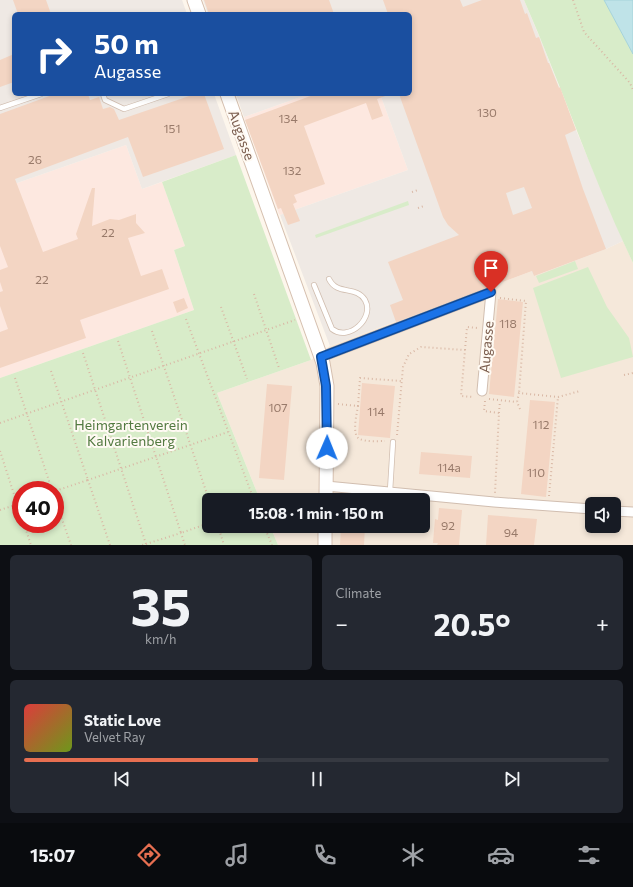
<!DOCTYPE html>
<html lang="en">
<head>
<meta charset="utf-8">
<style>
  :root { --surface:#171b24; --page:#242831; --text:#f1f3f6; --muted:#9ea1a6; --line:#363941; --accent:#e76f51 }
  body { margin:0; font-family:Commissioner,sans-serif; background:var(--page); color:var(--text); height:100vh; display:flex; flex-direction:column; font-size:15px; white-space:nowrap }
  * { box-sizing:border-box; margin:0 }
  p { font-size:13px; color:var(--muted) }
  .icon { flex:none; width:22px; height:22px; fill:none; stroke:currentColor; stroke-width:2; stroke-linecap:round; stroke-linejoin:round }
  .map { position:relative; height:545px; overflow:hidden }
  .drawer { display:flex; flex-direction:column; gap:10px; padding:10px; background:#0d0f14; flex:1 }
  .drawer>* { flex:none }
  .hud { position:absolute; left:12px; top:12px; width:400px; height:84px; border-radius:6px; box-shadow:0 2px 6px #0003; background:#1a4fa0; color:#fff; overflow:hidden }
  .fabs { position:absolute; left:585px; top:497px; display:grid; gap:8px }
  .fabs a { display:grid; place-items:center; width:36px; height:36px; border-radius:6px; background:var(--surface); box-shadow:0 2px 6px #0003; font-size:20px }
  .speed { position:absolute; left:12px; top:481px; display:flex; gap:8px; font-size:20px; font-weight:700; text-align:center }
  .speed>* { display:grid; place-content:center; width:52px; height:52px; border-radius:50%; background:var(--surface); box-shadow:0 2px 6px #0003; line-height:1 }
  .speed .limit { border:6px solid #d22; background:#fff; color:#111 }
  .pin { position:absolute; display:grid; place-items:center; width:34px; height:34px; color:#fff; margin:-41px -17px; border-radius:50% 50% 50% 0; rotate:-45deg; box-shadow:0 0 4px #0007 }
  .pin .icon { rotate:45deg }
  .me { position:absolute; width:44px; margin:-22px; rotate:1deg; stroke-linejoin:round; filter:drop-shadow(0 0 3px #0008) }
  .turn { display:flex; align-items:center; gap:14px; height:84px; padding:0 16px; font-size:18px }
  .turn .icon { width:52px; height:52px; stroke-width:2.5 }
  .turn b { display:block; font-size:28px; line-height:34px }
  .big { font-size:30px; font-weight:700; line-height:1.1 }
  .drawer .tile { flex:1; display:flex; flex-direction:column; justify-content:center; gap:6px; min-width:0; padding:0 14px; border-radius:6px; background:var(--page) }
  .drawer .dial { align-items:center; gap:0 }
  .dial b { font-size:52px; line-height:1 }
  .song { display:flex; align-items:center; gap:12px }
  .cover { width:48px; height:48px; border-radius:6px; background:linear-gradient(135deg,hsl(0 70% 55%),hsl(80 70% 35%)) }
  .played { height:4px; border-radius:2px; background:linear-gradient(90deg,var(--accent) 40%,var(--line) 40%) }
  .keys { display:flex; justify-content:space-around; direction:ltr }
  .heat { display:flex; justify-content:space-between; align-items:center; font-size:22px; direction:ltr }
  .drawer .tiles { flex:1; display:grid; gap:10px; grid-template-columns:1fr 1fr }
  .tile:last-child { grid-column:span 2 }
  .trip { position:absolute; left:202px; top:493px; width:228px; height:40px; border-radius:6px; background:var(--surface); box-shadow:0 2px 6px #0003; font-weight:700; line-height:40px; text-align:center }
  .tab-bar { display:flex; height:64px; justify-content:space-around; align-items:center; background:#090b0e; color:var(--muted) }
  .tab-bar .icon { width:28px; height:28px }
  .tab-bar .selected { color:var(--accent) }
  .tab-bar b { font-size:18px; color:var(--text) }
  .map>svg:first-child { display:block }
  .residential { fill:#f5e8da; fill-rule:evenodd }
  .commercial { fill:#fde8e0 }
  .industrial { fill:#efe9e4 }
  .green { fill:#d8ecc9; fill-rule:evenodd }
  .water { fill:#bfe3e8; stroke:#a5d3da }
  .building { fill:#f3d5c3; fill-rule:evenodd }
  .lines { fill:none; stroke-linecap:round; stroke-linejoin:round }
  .lane-casing { stroke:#d1beb0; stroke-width:6 }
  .street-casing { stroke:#d1beb0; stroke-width:11 }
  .secondary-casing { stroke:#d6c0b0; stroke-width:15 }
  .path { stroke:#d9b8a5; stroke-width:2; stroke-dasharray:1 3; stroke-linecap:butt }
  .lane { stroke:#fff; stroke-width:4.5 }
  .street { stroke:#fff; stroke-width:9 }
  .secondary { stroke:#fff; stroke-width:13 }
  .route-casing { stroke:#114b97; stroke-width:10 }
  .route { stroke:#1a73e8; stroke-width:7 }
  .labels { text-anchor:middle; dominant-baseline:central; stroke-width:4; stroke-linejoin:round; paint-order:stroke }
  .number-label { font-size:12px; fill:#987a6a }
  .street-label { font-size:14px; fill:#7a5c4d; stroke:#fffaf3 }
  .park-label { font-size:14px; fill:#537a41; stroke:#fffaf3 }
</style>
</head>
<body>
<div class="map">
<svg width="633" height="545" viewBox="0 0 633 545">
  <rect width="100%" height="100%" fill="#fdf6ec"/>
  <path class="residential" d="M 623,241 L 633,263 L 633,545 L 278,545 L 270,526 L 423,526 L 423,500 L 260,500 L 217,393 L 311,360 L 330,346 L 532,271 L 534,276 L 606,249 ZM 592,504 L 614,504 L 614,526 L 592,526 Z"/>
  <path class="commercial" d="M 309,94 L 380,94 L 408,170 L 280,215 L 279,214 L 244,117 Z
    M 126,145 L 142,189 L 162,182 L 185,246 L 174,250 L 194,310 L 0,378 L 0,189 Z"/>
  <path class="industrial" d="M 0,0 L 182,0 L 187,14 L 14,14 L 14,94 L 214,94 L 236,155 L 142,189 L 126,145 L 0,189 Z
    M 203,0 L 524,0 L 542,43 L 576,130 L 623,241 L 606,249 L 534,276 L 531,271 L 330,346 L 280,215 L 408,170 L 380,94 L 410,94 L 410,14 L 208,14 Z
    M 236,94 L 309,94 L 244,117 Z"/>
  <path class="green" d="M 524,0 L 604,0 L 633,54 L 633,263 C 592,177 562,87 524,0 Z
    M 236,155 L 311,360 L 217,393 L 260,500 L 209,500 L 209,526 L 270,526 L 278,545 L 0,545 L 0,378 L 194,310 L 174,250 L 185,246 L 162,182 ZM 21,490 L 55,490 L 55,524 L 21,524 Z
    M 408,201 L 409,205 L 316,238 L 315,235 Z
    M 575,261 L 578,269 L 539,283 L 536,276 Z
    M 588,267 L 607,307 L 629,338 L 633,357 L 561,378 L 533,288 Z"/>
  <path class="water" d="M 604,0 L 633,0 L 633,54 Z"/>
  <path class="building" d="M 13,0 L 46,0 L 51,14 L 18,14 Z
    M 204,0 L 329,0 L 334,14 L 209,14 Z
    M 383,0 L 460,0 L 463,7 L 482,0 L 520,0 L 525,14 L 527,13 L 536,38 L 539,37 L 548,63 L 549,63 L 559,88 L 560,87 L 576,130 L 565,135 L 583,189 L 606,249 L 534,276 L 532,271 L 396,322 L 390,305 L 403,300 L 388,262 L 459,235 L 448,225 L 443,217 L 399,94 L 410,94 L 410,14 L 388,14 ZM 524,187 L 532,208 L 513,215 L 506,193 Z
    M 14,54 L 14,82 L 0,87 L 0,60 Z
    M 55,94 L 88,94 L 90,100 L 99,97 L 103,109 L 110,107 L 114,109 L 119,120 L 195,94 L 204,94 L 224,149 L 143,177 L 128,137 L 15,179 L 43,252 L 78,239 L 76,234 L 92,188 L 95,188 L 92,226 L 110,219 L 119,220 L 136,214 L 136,223 L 145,233 L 128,238 L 141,276 L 162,269 L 169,289 L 80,320 L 86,338 L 0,368 L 0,332 L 8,329 L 0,306 L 0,292 L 3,291 L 0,282 L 0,270 L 8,267 L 0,246 L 0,114 Z
    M 316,94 L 387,94 L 388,95 L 377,99 L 383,116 L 372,120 L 366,103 L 304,126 L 325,184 L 294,195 L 297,202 L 293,204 L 300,221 L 288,225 L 281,208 L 278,209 L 245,120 Z
    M 184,298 L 188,308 L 177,313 L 173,302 Z
    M 498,299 L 523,302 L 514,397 L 489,394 Z
    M 362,383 L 395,386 L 390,438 L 358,435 Z
    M 267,384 L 292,386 L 284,480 L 259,478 Z
    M 530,400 L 555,402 L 546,497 L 521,494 Z
    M 421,452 L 472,456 L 470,478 L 419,474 Z
    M 439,508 L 462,510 L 459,545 L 437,545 L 438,543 L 433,543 L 435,519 L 438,520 Z
    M 488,515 L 537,519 L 534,545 L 486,545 Z
    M 341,526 L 365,526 L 364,545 L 340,545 Z"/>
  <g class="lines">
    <g class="lane-casing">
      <path id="lane" d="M 103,94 L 105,100 L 124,109 L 168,94
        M 0,108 L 41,94
        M 314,285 L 332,329 C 349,342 375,318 365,300 C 356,285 337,296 329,279
        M 390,491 L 393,442"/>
    </g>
    <g class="street-casing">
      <path id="street" d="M 321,357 L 491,292 L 482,391
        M 326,486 L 494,502 L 592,509
        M 614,511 L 633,512"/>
    </g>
    <g class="secondary-casing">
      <path id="secondary" d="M 194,0 L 199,14
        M 227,94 L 323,363 L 327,386 L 326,500
        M 325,545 L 325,526"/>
    </g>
    <path class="path" d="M 573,0 L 584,32 L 630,83 L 633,90
      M 412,192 L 418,190
      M 418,208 L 424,206
      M 254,294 L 279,368
      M 500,298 L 526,301 L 519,393
      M 221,307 L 247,379
      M 186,319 L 254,500
      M 152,331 L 209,500
      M 118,341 L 181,533 L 209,523
      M 465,350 L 467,327 L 478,328
      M 83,353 L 146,544 L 142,545
      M 51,371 L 88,480 L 55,491
      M 624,375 L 633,373
      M 15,378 L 52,490
      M 489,399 L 517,402
      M 485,401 L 484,411 L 499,413 L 495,493
      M 338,404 L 358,406 L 360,378 L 401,381
      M 358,406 C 357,413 351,436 360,439 C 366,442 378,441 385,441
      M 520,409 L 517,402 L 519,393 L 558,397 L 580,391
      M 499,413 L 500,401
      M 0,423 L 295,320
      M 397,435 L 403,367 L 409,354 L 421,347 L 465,350 L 461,396 L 473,397
      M 0,451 L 21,516
      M 549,496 L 558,397
      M 55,499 L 71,545
      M 0,510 L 21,503
      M 24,524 L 31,545
      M 218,526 L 224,545
      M 264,526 L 272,545
      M 146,544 L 181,533 L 185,545
      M 110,545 L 88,480 L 228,432"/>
    <use href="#lane" class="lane"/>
    <use href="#street" class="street"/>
    <use href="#secondary" class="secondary"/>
  </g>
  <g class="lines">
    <g class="route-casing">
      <path id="route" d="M 327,448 L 326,386 L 321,357 L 491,292"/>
    </g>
    <use href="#route" class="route"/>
  </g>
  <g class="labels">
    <g class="number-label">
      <text x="487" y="112">130</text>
      <text x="288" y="118">134</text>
      <text x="172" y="128">151</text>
      <text x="35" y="159">26</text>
      <text x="292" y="170">132</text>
      <text x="108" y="232">22</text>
      <text x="42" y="279">22</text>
      <text x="508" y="323">118</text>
      <text x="278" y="407">107</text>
      <text x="376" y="411">114</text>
      <text x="541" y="424">112</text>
      <text x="449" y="467">114a</text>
      <text x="536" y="472">110</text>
      <text x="448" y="525">92</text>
      <text x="511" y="532">94</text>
    </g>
    <g class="street-label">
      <text transform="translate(242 135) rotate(70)">Augasse</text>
      <text transform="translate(486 347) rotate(-85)">Augasse</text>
    </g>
    <g class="park-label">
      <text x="131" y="424">Heimgartenverein<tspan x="131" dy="16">Kalvarienberg</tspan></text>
    </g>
  </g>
</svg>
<div class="fabs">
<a><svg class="icon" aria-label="sound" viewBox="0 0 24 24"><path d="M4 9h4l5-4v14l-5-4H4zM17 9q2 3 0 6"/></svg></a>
</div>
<div class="speed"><div class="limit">40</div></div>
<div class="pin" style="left:491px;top:292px;background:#d93025"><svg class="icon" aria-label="arrive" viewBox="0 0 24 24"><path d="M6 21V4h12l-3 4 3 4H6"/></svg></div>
<svg class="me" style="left:327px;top:448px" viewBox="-20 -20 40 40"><circle r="19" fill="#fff"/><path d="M0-13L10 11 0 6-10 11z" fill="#1a73e8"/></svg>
<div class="trip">15:08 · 1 min · 150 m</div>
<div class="hud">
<div class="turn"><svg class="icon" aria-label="right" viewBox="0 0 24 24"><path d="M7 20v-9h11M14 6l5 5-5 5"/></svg><div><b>50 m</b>Augasse</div></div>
</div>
</div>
<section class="drawer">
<div class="tiles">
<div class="tile dial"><b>35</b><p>km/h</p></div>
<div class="tile"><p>Climate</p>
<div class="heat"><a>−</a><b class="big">20.5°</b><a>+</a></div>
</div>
<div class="tile">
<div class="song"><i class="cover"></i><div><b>Static Love</b><p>Velvet Ray</p></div></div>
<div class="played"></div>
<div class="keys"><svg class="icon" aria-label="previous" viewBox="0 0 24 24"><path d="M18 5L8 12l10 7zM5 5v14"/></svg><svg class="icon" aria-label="pause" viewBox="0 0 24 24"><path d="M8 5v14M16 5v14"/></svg><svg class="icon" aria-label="next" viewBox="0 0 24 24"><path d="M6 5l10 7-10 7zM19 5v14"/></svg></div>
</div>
</div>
</section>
<nav class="tab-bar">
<b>15:07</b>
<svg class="icon selected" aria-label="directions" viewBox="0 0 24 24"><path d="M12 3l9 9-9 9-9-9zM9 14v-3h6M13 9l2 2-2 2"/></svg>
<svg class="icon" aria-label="music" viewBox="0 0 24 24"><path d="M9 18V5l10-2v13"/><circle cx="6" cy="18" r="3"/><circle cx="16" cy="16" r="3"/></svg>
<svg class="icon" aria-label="phone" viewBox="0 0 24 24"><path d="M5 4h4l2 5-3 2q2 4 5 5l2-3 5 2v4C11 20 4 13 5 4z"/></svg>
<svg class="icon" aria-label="climate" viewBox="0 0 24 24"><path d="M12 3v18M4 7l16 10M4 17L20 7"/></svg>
<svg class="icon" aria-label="car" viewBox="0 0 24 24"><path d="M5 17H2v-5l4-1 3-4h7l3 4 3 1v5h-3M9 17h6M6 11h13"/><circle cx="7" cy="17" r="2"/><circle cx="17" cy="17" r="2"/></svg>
<svg class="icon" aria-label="filters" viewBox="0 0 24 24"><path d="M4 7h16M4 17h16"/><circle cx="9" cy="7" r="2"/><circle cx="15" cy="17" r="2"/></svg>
</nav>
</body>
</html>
